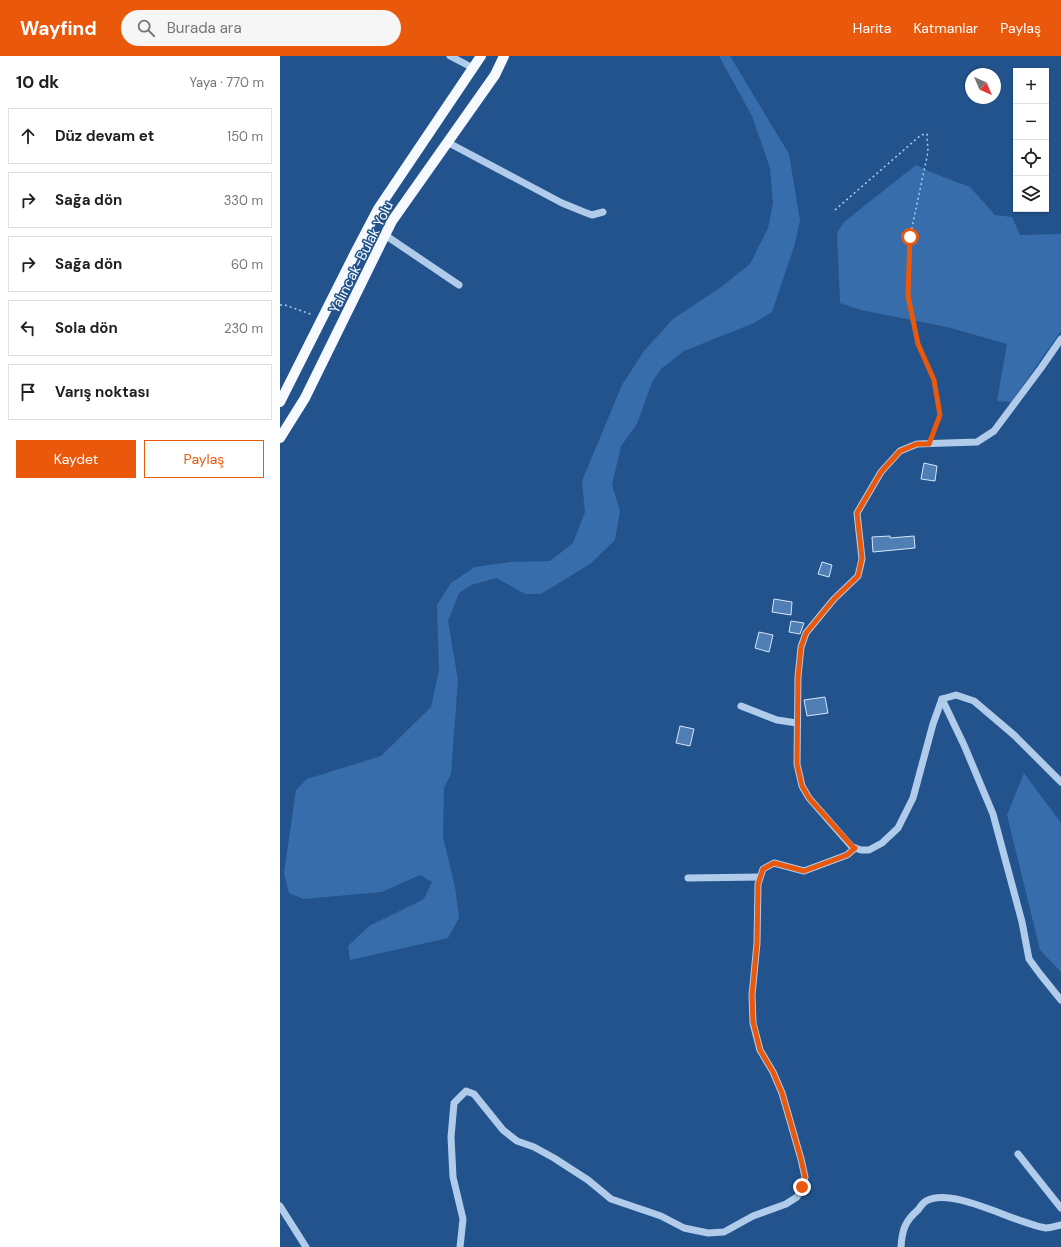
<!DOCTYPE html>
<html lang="tr">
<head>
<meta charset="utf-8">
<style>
  body { margin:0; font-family:"DM Sans",sans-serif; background:#f6f6f6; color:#202124 }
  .controls { position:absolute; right:12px; top:12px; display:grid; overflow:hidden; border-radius:0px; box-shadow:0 1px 3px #0004 }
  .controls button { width:36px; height:36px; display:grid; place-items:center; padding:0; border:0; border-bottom:1px solid #e0e0e0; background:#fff; color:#202124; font:20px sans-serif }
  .compass { position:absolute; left:685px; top:12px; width:36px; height:36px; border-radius:50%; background:#fff; box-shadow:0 1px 3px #0004; rotate:136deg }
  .stop { position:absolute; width:12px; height:12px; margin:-9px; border:3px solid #ea580c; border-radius:50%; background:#fff }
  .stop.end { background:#ea580c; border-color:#fff; box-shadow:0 1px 4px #0008 }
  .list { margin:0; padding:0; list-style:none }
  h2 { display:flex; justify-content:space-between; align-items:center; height:52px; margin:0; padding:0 16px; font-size:17px }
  h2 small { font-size:13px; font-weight:400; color:#757577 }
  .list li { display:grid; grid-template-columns:26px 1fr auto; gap:12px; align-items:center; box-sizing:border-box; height:56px; margin:0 8px 8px; padding:0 8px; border:1px solid #e0e0e0; border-radius:0px }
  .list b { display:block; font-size:15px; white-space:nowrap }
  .list em { font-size:13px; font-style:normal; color:#757577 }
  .actions { display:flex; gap:8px; padding:12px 16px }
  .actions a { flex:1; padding:9px 0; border:1px solid #ea580c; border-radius:0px; text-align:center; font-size:14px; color:#ea580c }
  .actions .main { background:#ea580c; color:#fff }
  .icon { flex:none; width:22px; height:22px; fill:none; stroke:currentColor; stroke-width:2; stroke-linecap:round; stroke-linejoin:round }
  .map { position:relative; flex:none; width:781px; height:1191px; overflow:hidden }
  header { display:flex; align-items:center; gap:24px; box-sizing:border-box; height:56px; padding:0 20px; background:#ea580c; color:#fff }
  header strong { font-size:19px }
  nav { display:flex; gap:22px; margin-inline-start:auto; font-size:14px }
  .search { width:280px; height:36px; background:#f6f6f6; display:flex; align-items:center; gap:10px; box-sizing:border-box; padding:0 14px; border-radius:22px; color:#757577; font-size:15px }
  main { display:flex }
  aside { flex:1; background:#fff }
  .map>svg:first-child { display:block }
  .green { fill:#366daa }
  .building { fill:#507fb6; stroke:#d6e6f8 }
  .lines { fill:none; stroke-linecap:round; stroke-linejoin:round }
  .path { stroke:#b1cceb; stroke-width:1.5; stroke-dasharray:2 3; stroke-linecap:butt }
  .minor { stroke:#b1cceb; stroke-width:7 }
  .major { stroke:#f6f9fe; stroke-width:10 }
  .route { stroke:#ea580c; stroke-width:5 }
  .labels { text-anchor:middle; stroke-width:3; stroke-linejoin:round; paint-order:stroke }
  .street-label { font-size:14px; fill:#fff; stroke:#22538d }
</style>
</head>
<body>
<header>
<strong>Wayfind</strong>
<div class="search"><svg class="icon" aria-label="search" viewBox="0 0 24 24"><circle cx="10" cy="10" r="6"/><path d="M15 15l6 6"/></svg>Burada ara</div>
<nav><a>Harita</a><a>Katmanlar</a><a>Paylaş</a></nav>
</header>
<main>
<aside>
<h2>10 dk<small>Yaya · 770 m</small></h2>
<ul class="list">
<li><svg class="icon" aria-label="ahead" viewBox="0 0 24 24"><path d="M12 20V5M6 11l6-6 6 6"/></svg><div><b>Düz devam et</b></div><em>150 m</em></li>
<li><svg class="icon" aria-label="right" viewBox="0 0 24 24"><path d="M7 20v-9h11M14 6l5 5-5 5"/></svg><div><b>Sağa dön</b></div><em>330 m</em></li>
<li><svg class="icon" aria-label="right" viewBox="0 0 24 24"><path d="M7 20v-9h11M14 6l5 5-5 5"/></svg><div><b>Sağa dön</b></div><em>60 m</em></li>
<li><svg class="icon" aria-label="left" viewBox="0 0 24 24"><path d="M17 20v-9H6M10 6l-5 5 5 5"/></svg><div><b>Sola dön</b></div><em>230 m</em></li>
<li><svg class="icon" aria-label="arrive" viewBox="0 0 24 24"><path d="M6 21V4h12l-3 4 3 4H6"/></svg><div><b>Varış noktası</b></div></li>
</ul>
<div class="actions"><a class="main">Kaydet</a><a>Paylaş</a></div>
</aside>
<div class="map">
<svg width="781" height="1191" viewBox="0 0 781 1191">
  <rect width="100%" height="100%" fill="#22538d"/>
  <!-- green -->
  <g class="green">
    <polygon points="439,0 450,0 509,98 520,165 514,191 492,256 474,267 404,295 381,313 372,326 357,368 341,390 332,429 340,455 335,484 310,508 261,538 245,538 217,522 191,529 179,537 168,565 178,624 171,718 164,732 163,781 175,831 179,862 168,882 70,904 68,890 89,870 144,843 152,826 140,819 102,836 23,843 9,837 4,817 16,734 27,723 101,700 151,651 159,614 157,549 171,527 195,511 230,506 270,505 293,487 305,456 302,425 342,329 364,295 393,263 441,231 470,208 488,172 493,147 490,112 472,60"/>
    <polygon points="636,109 653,117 690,131 715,159 732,161 740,179 781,178 781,275 731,346 717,345 727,288 667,271 581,254 560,247 557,177 564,166"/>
    <polygon points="744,717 781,767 781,916 760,894 727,759"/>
  </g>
  <!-- building -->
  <g class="building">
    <polygon points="644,407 657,410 655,425 641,423"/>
    <polygon points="610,480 610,482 634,480 635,492 593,496 592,481"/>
    <polygon points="542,506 552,509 549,521 538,518"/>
    <polygon points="494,543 512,546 511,559 492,556"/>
    <polygon points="511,565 524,567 520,578 509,576"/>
    <polygon points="479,576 493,579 489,596 475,592"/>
    <polygon points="545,641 548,657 527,660 524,644"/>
    <polygon points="400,670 414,673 410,690 396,687"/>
  </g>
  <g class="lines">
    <!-- path -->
    <g class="path">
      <polyline points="555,154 641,79 647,78 648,96 630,181 628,240 638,288 654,324 660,359 652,378"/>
      <polyline points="0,249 5,249 33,259"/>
    </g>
    <!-- minor -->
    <g class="minor">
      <polyline points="170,0 193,12"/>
      <polyline points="167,86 282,147 304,156 312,159 323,156"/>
      <polyline points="105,179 179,229"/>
      <polyline points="781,283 761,312 714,375 697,386 637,388 620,395 601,416 577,457 582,503 578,520 554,543 526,577 521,591 518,621 517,708 522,730 529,742 572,791 581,794 589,794 602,787 618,772 633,742 653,668 662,643 676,639 694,645 734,679 781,726"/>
      <polyline points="662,643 684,689 713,758 742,866 749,903 760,918 781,944"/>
      <polyline points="461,650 497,664 517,667"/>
      <polyline points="408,822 480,821"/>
      <polyline points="738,1098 781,1152"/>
      <polyline points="0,1150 26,1191"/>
      <polyline points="180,1191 183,1163 173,1121 171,1081 174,1047 186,1035 194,1038 223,1074 237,1085 254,1091 274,1102 308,1124 331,1143 381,1160 404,1172 428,1177 444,1176 473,1160 506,1148 517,1141 522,1131 525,1121 521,1103 502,1037 493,1016 480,994 473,967 472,939 477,887 478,828 483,813 494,807 524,815 567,799 575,792"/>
      <path d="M621,1191C622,1174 625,1165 638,1154C640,1151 643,1147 646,1145C673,1130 736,1168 766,1172C771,1172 776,1170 781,1169"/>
    </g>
    <!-- major -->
    <g class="major">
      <polyline points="0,346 75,197 98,153 201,0"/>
      <polyline points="0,382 25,342 112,165 215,19 224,0"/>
    </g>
  </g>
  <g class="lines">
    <!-- route -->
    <polyline class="route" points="522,1131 525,1121 521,1103 502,1037 493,1016 480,994 473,966 472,939 477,887 478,828 483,813 494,807 524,815 567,799 575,792 572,790 529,742 522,730 517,708 518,621 521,591 526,577 554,543 578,520 582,502 577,457 601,416 620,395 637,388 649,388 660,359 654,324 638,288 628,240 630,181"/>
  </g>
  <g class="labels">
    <!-- street labels -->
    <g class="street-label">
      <text transform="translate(81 201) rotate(-63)" y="5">Yalıncak-Bulak Yolu</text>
    </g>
  </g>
</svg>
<div class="controls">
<button>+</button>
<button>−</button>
<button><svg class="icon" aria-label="locate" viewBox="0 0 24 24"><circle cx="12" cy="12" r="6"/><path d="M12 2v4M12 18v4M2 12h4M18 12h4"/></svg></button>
<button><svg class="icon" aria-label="layers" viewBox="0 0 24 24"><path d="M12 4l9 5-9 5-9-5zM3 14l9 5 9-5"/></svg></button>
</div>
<svg class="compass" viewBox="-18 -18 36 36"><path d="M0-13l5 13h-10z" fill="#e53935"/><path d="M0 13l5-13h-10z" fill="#757577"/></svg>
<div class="stop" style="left:630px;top:181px"></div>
<div class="stop end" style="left:522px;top:1131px"></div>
</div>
</main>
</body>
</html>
